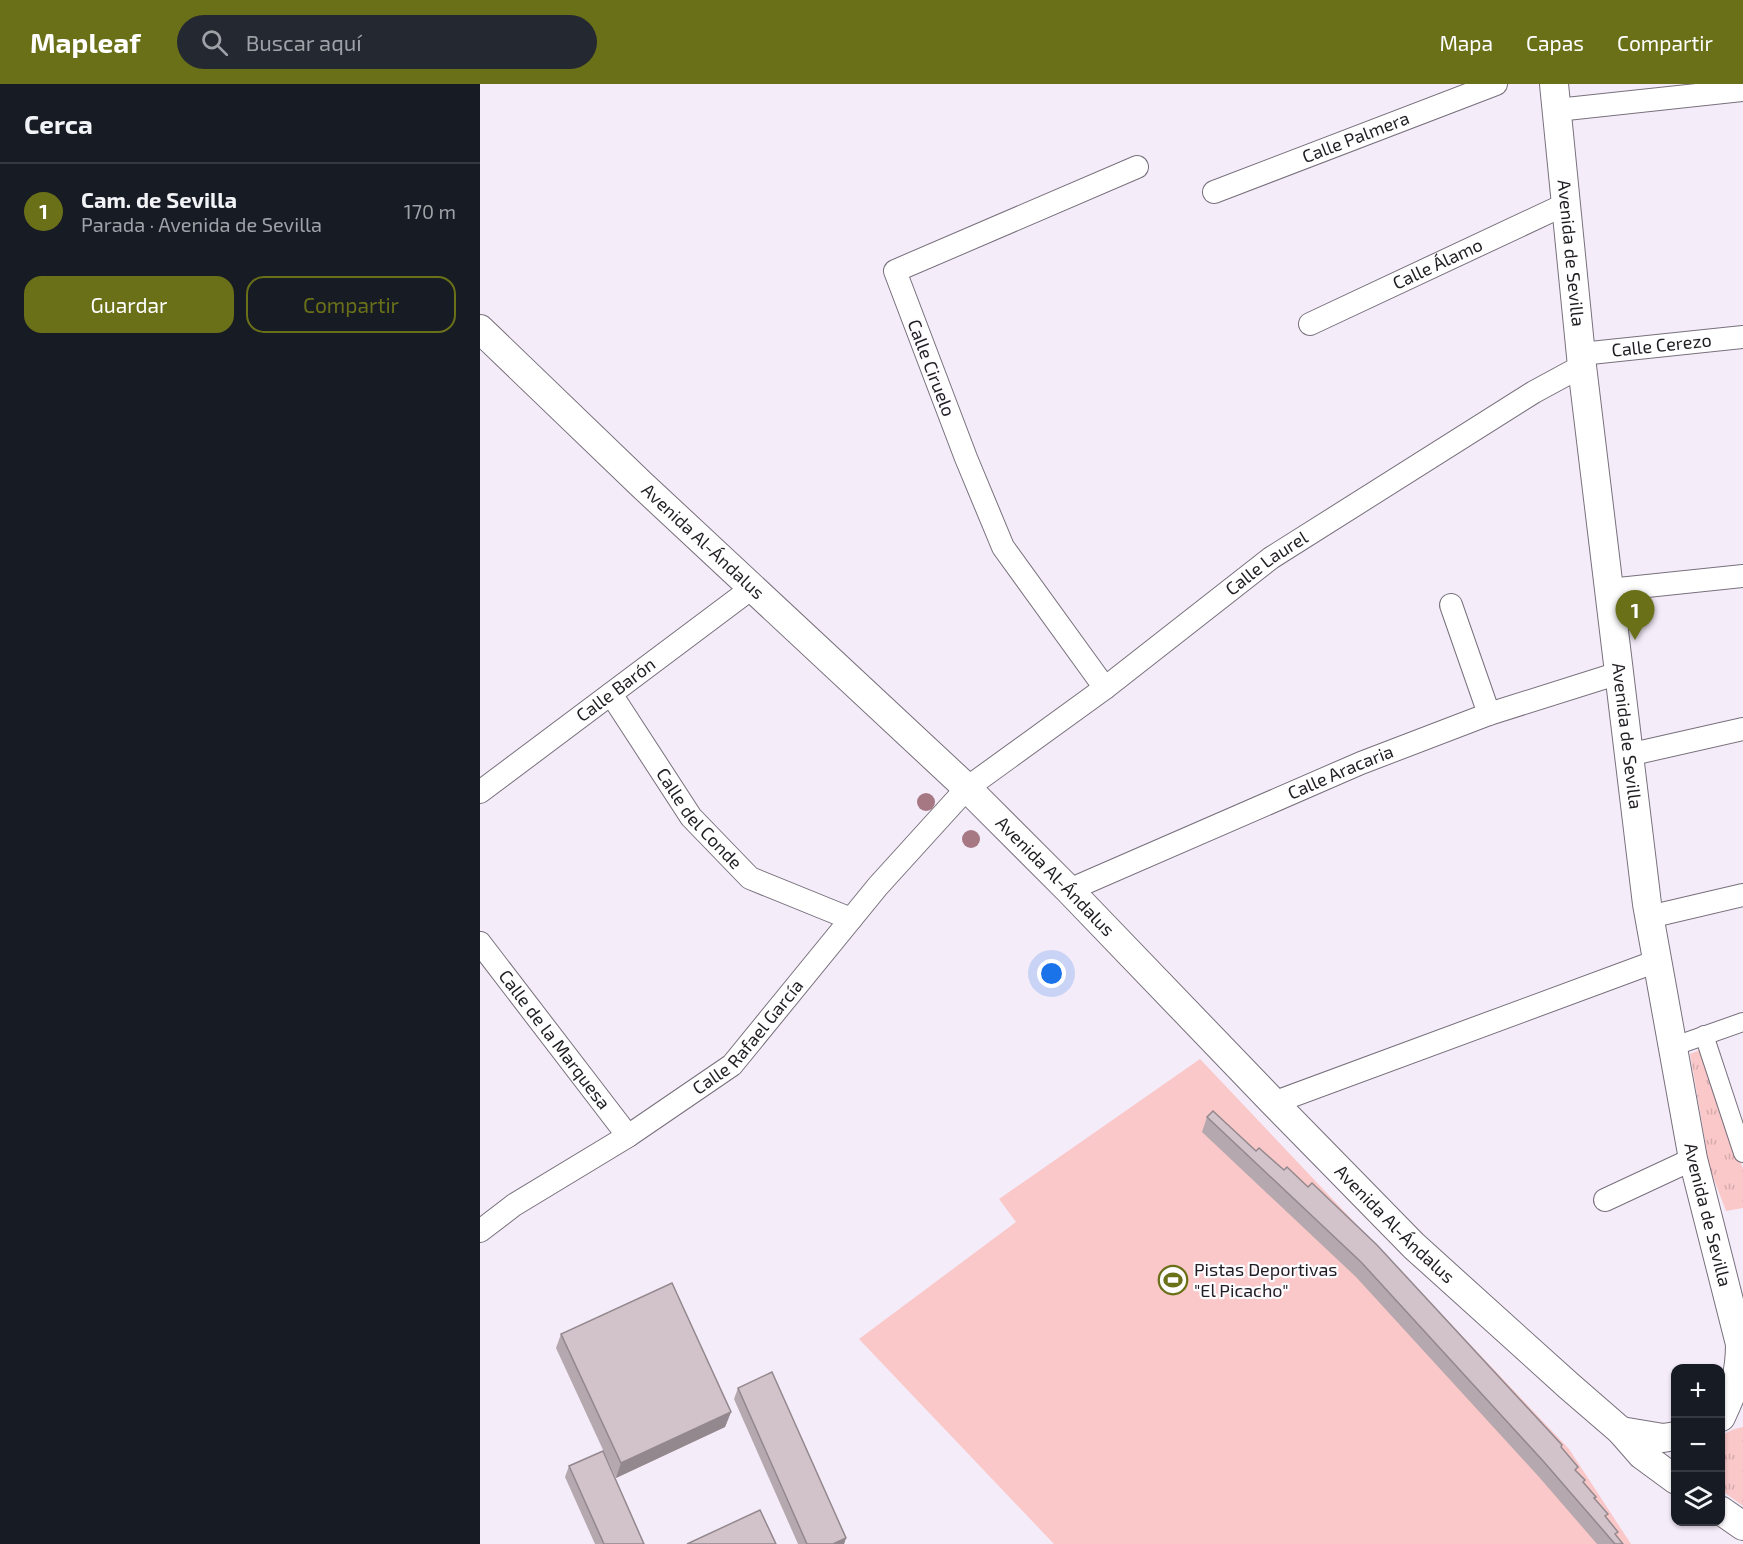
<!DOCTYPE html>
<html lang="es">
<head>
<meta charset="utf-8">
<style>
  body { margin:0; font-family:"Exo 2",sans-serif; background:#242831; color:#f1f3f6 }
  .controls { position:absolute; right:18px; bottom:18px; display:grid; overflow:hidden; border-radius:12px; box-shadow:0 2px 4px #0004 }
  .controls button { width:54px; height:54px; display:grid; place-items:center; padding:0; border:0; border-bottom:2px solid #363941; background:#171b24; color:#f1f3f6; font:30px sans-serif }
  .you { position:absolute; left:572px; top:890px; width:21px; height:21px; margin:-15px; border:4px solid #fff; border-radius:50%; background:#1a73e8; box-shadow:0 0 0 9px #1a73e833 }
  .badge { display:grid; place-items:center; width:39px; height:39px; border-radius:50%; background:#6a7018; color:#fff; font-size:20px; font-weight:700 }
  .pin { position:absolute; translate:-50% -50px; filter:drop-shadow(0 2px 3px #0008) }
  .pin::after { content:''; position:absolute; top:32px; width:21px; height:18px; background:inherit; clip-path:polygon(0 0,100% 0,50% 100%) }
  .list { margin:0; padding:0; list-style:none }
  h2 { display:flex; justify-content:space-between; align-items:center; height:78px; margin:0; padding:0 24px; font-size:26px }
  h2 small { font-size:20px; font-weight:400; color:#9ea1a6 }
  .list li { display:grid; grid-template-columns:39px 1fr auto; gap:18px; align-items:center; box-sizing:border-box; height:96px; padding:0 24px; border-top:2px solid #363941 }
  .list b { display:block; font-size:22px; white-space:nowrap }
  .list p { margin:0; font-size:20px; white-space:nowrap; color:#9ea1a6 }
  .list em { font-size:20px; font-style:normal; color:#9ea1a6 }
  .actions { display:flex; gap:12px; padding:18px 24px }
  .actions a { flex:1; padding:14px 0; border:2px solid #6a7018; border-radius:18px; text-align:center; font-size:21px; color:#6a7018 }
  .actions .main { background:#6a7018; color:#fff }
  .icon { flex:none; width:33px; height:33px; fill:none; stroke:currentColor; stroke-width:2; stroke-linecap:round; stroke-linejoin:round }
  .map { position:relative; flex:none; width:1263px; height:1460px; overflow:hidden }
  header { display:flex; align-items:center; gap:36px; box-sizing:border-box; height:84px; padding:0 30px; background:#6a7018; color:#fff }
  header strong { font-size:28px }
  nav { display:flex; gap:33px; margin-inline-start:auto; font-size:21px }
  .search { width:420px; height:54px; background:#242831; display:flex; align-items:center; gap:15px; box-sizing:border-box; padding:0 21px; border-radius:33px; color:#9ea1a6; font-size:22px }
  main { display:flex }
  aside { flex:1; background:#171b24 }
  .map>svg:first-child { display:block }
  .grass { fill:url(#grass-tufts) }
  .pitch { fill:#fac8c8 }
  .lines { fill:none; stroke-linecap:round; stroke-linejoin:round }
  .pedestrian-casing { stroke:#78707c; stroke-width:20 }
  .minor-casing { stroke:#78707c; stroke-width:24 }
  .tertiary-casing { stroke:#78707c; stroke-width:30 }
  .pedestrian { stroke:#fff; stroke-width:18 }
  .minor { stroke:#fff; stroke-width:22 }
  .tertiary { stroke:#fff; stroke-width:28 }
  .tree { fill:#a57883 }
  .wall { fill:#b5a8ae }
  .shaded-wall { fill:#93888d }
  .building { fill:#d2c3ca; stroke:#93888d; stroke-width:1.5 }
  .labels { text-anchor:middle; stroke-width:4.5; stroke-linejoin:round; paint-order:stroke }
  .street-label { font-size:18px; fill:#211e23; stroke:#fefcff }
  .poi-label { font-size:18px; fill:#211e23; stroke:#fefcff; text-anchor:start }
</style>
</head>
<body>
<header>
<strong>Mapleaf</strong>
<div class="search"><svg class="icon" aria-label="search" viewBox="0 0 24 24"><circle cx="10" cy="10" r="6"/><path d="M15 15l6 6"/></svg>Buscar aquí</div>
<nav><a>Mapa</a><a>Capas</a><a>Compartir</a></nav>
</header>
<main>
<aside>
<h2>Cerca<small></small></h2>
<ul class="list">
<li><span class="badge">1</span><div><b>Cam. de Sevilla</b><p>Parada · Avenida de Sevilla</p></div><em>170 m</em></li>
</ul>
<div class="actions"><a class="main">Guardar</a><a>Compartir</a></div>
</aside>
<div class="map">
<svg width="1263" height="1460" viewBox="0 0 1263 1460">
  <defs>
    <pattern id="grass-tufts" width="24" height="20" patternUnits="userSpaceOnUse" patternTransform="scale(1.5)"><rect width="24" height="20" fill="#fac8c8"/><path d="M3 7l-1-3M5 7V3M7 7l1-3M15 17l-1-3M17 17v-4M19 17l1-3" fill="none" stroke="#d6abac"/></pattern>
  </defs>
  <rect width="100%" height="100%" fill="#f4ecf9"/>
  <!-- grass -->
  <g class="grass">
    <polygon points="1222,965 1263,1085 1263,1124 1246,1127 1230,1085 1210,970"/>
    <path d="M1263,1343V1422L1241,1406L1240,1355C1246,1347 1254,1345 1263,1343Z"/>
  </g>
  <!-- pitch -->
  <polygon class="pitch" points="720,975 1089,1365 1151,1460 574,1460 379,1255 536,1138 519,1115"/>
  <g class="lines">
    <!-- pedestrian casing -->
    <g class="pedestrian-casing">
      <g id="pedestrian">
        <polyline points="1224,951 1263,1069"/>
        <polyline points="1192,963 1263,938"/>
      </g>
    </g>
    <!-- minor casing -->
    <g class="minor-casing">
      <g id="minor">
        <polyline points="1077,26 1263,6"/>
        <path id="s1" d="M734,108L1016,0"/>
        <path id="s2" d="M830,240L1086,120"/>
        <path id="s3" d="M1101,270L1263,253"/>
        <polyline points="1129,506 1263,492"/>
        <polyline points="971,521 1009,630"/>
        <polyline points="625,604 523,463 486,374 415,187 657,83"/>
        <path id="s4" d="M131,610L211,733L270,794L371,835"/>
        <polyline points="1148,671 1263,645"/>
        <path id="s5" d="M0,708L272,504"/>
        <path id="s6" d="M589,806L881,679L1009,630L1139,589"/>
        <polyline points="1169,833 1263,811"/>
        <path id="s7" d="M0,859L148,1052"/>
        <polyline points="793,1019 1177,877"/>
        <polyline points="1125,1116 1213,1075"/>
        <path id="s8" d="M0,1147L34,1121L148,1052L252,981L398,802L487,704L625,604L791,474L1054,308L1102,282"/>
      </g>
    </g>
    <!-- tertiary casing -->
    <g class="tertiary-casing">
      <g id="tertiary">
        <path id="s9" d="M1074,0L1102,282L1167,820L1213,1075L1260,1260L1263,1266"/>
        <path id="s10" d="M0,245L161,400L487,704L589,806L792,1017L934,1162L1089,1302L1141,1347L1162,1371L1196,1396"/>
        <path d="M1241,1333C1254,1305 1260,1291 1260,1260"/>
        <polyline points="1141,1347 1183,1354 1196,1352"/>
        <polyline points="1240,1426 1263,1442"/>
      </g>
    </g>
    <!-- pedestrian -->
    <use href="#pedestrian" class="pedestrian"/>
    <!-- minor -->
    <use href="#minor" class="minor"/>
    <!-- tertiary -->
    <use href="#tertiary" class="tertiary"/>
  </g>
  <!-- trees -->
  <g class="tree">
    <circle cx="446" cy="718" r="9"/>
    <circle cx="491" cy="755" r="9"/>
  </g>
  <!-- wall -->
  <g class="wall">
    <polygon points="727,1033 1082,1361 1081,1363 1104,1399 1116,1413 1115,1415 1137,1452 1143,1460 1117,1460 1059,1393 876,1193 722,1048"/>
    <polygon points="81,1250 251,1328 245,1343 136,1394 76,1264"/>
    <polygon points="258,1304 366,1454 364,1460 318,1460 254,1315"/>
    <polygon points="89,1382 164,1460 115,1460 85,1393"/>
  </g>
  <!-- shaded-wall -->
  <g class="shaded-wall">
    <polygon points="251,1328 245,1343 136,1394 141,1379"/>
    <polygon points="366,1454 364,1460 353,1460"/>
  </g>
  <!-- building -->
  <g class="building">
    <polygon points="733,1027 776,1067 779,1064 804,1086 807,1083 828,1103 832,1099 897,1161 1082,1361 1081,1363 1098,1383 1095,1386 1105,1396 1103,1398 1116,1413 1114,1414 1128,1430 1125,1432 1138,1448 1135,1450 1143,1460 1135,1460 1064,1378 881,1178 727,1033"/>
    <polygon points="192,1199 251,1328 141,1379 81,1250"/>
    <polygon points="292,1288 366,1454 353,1460 327,1460 258,1304"/>
    <polygon points="123,1367 164,1460 124,1460 89,1382"/>
    <polygon points="280,1426 296,1460 207,1460"/>
  </g>
  <!-- icons -->
  <defs>
    <g id="stadium-ring" transform="scale(1.5)"><circle r="9.5" fill="#fefcff" stroke="#6a7018" stroke-width="1.5"/><path d="M0-5a6.5 5 0 1 0 0 10a6.5 5 0 1 0 0-10ZM-3.5-1.8h7v3.6h-7Z" fill="#6a7018"/></g>
  </defs>
  <g fill-rule="evenodd">
    <use href="#stadium-ring" x="693" y="1196"/>
  </g>
  <g class="labels">
    <!-- street labels -->
    <g class="street-label">
      <text dy="6" stroke="none"><textPath href="#s1" startOffset="152">Calle Palmera</textPath></text>
      <text dy="6" stroke="none"><textPath href="#s9" startOffset="170">Avenida de Sevilla</textPath></text>
      <text dy="6" stroke="none"><textPath href="#s2" startOffset="141">Calle Álamo</textPath></text>
      <text dy="6" stroke="none"><textPath href="#s3" startOffset="81">Calle Cerezo</textPath></text>
      <text transform="translate(451 284) rotate(69)" y="6">Calle Ciruelo</text>
      <text dy="6" stroke="none"><textPath href="#s10" startOffset="308">Avenida Al-Ándalus</textPath></text>
      <text dy="6" stroke="none"><textPath href="#s8" startOffset="1040">Calle Laurel</textPath></text>
      <text dy="6" stroke="none"><textPath href="#s5" startOffset="170">Calle Barón</textPath></text>
      <text dy="6" stroke="none"><textPath href="#s9" startOffset="656">Avenida de Sevilla</textPath></text>
      <text dy="6" stroke="none"><textPath href="#s6" startOffset="296">Calle Aracaria</textPath></text>
      <text dy="6" stroke="none"><textPath href="#s4" startOffset="153">Calle del Conde</textPath></text>
      <text dy="6" stroke="none"><textPath href="#s10" startOffset="794">Avenida Al-Ándalus</textPath></text>
      <text dy="6" stroke="none"><textPath href="#s8" startOffset="333">Calle Rafael García</textPath></text>
      <text dy="6" stroke="none"><textPath href="#s7" startOffset="122">Calle de la Marquesa</textPath></text>
      <text dy="6" stroke="none"><textPath href="#s9" startOffset="1142">Avenida de Sevilla</textPath></text>
      <text dy="6" stroke="none"><textPath href="#s10" startOffset="1280">Avenida Al-Ándalus</textPath></text>
    </g>
    <!-- poi labels -->
    <g class="poi-label">
      <text x="714" y="1192">Pistas Deportivas<tspan x="714" dy="21">"El Picacho"</tspan></text>
    </g>
  </g>
</svg>
<div class="controls">
<button>+</button>
<button>−</button>
<button><svg class="icon" aria-label="layers" viewBox="0 0 24 24"><path d="M12 4l9 5-9 5-9-5zM3 14l9 5 9-5"/></svg></button>
</div>
<div class="you"></div>
<div class="pin badge" style="left:1155px;top:556px">1</div>
</div>
</main>
</body>
</html>
